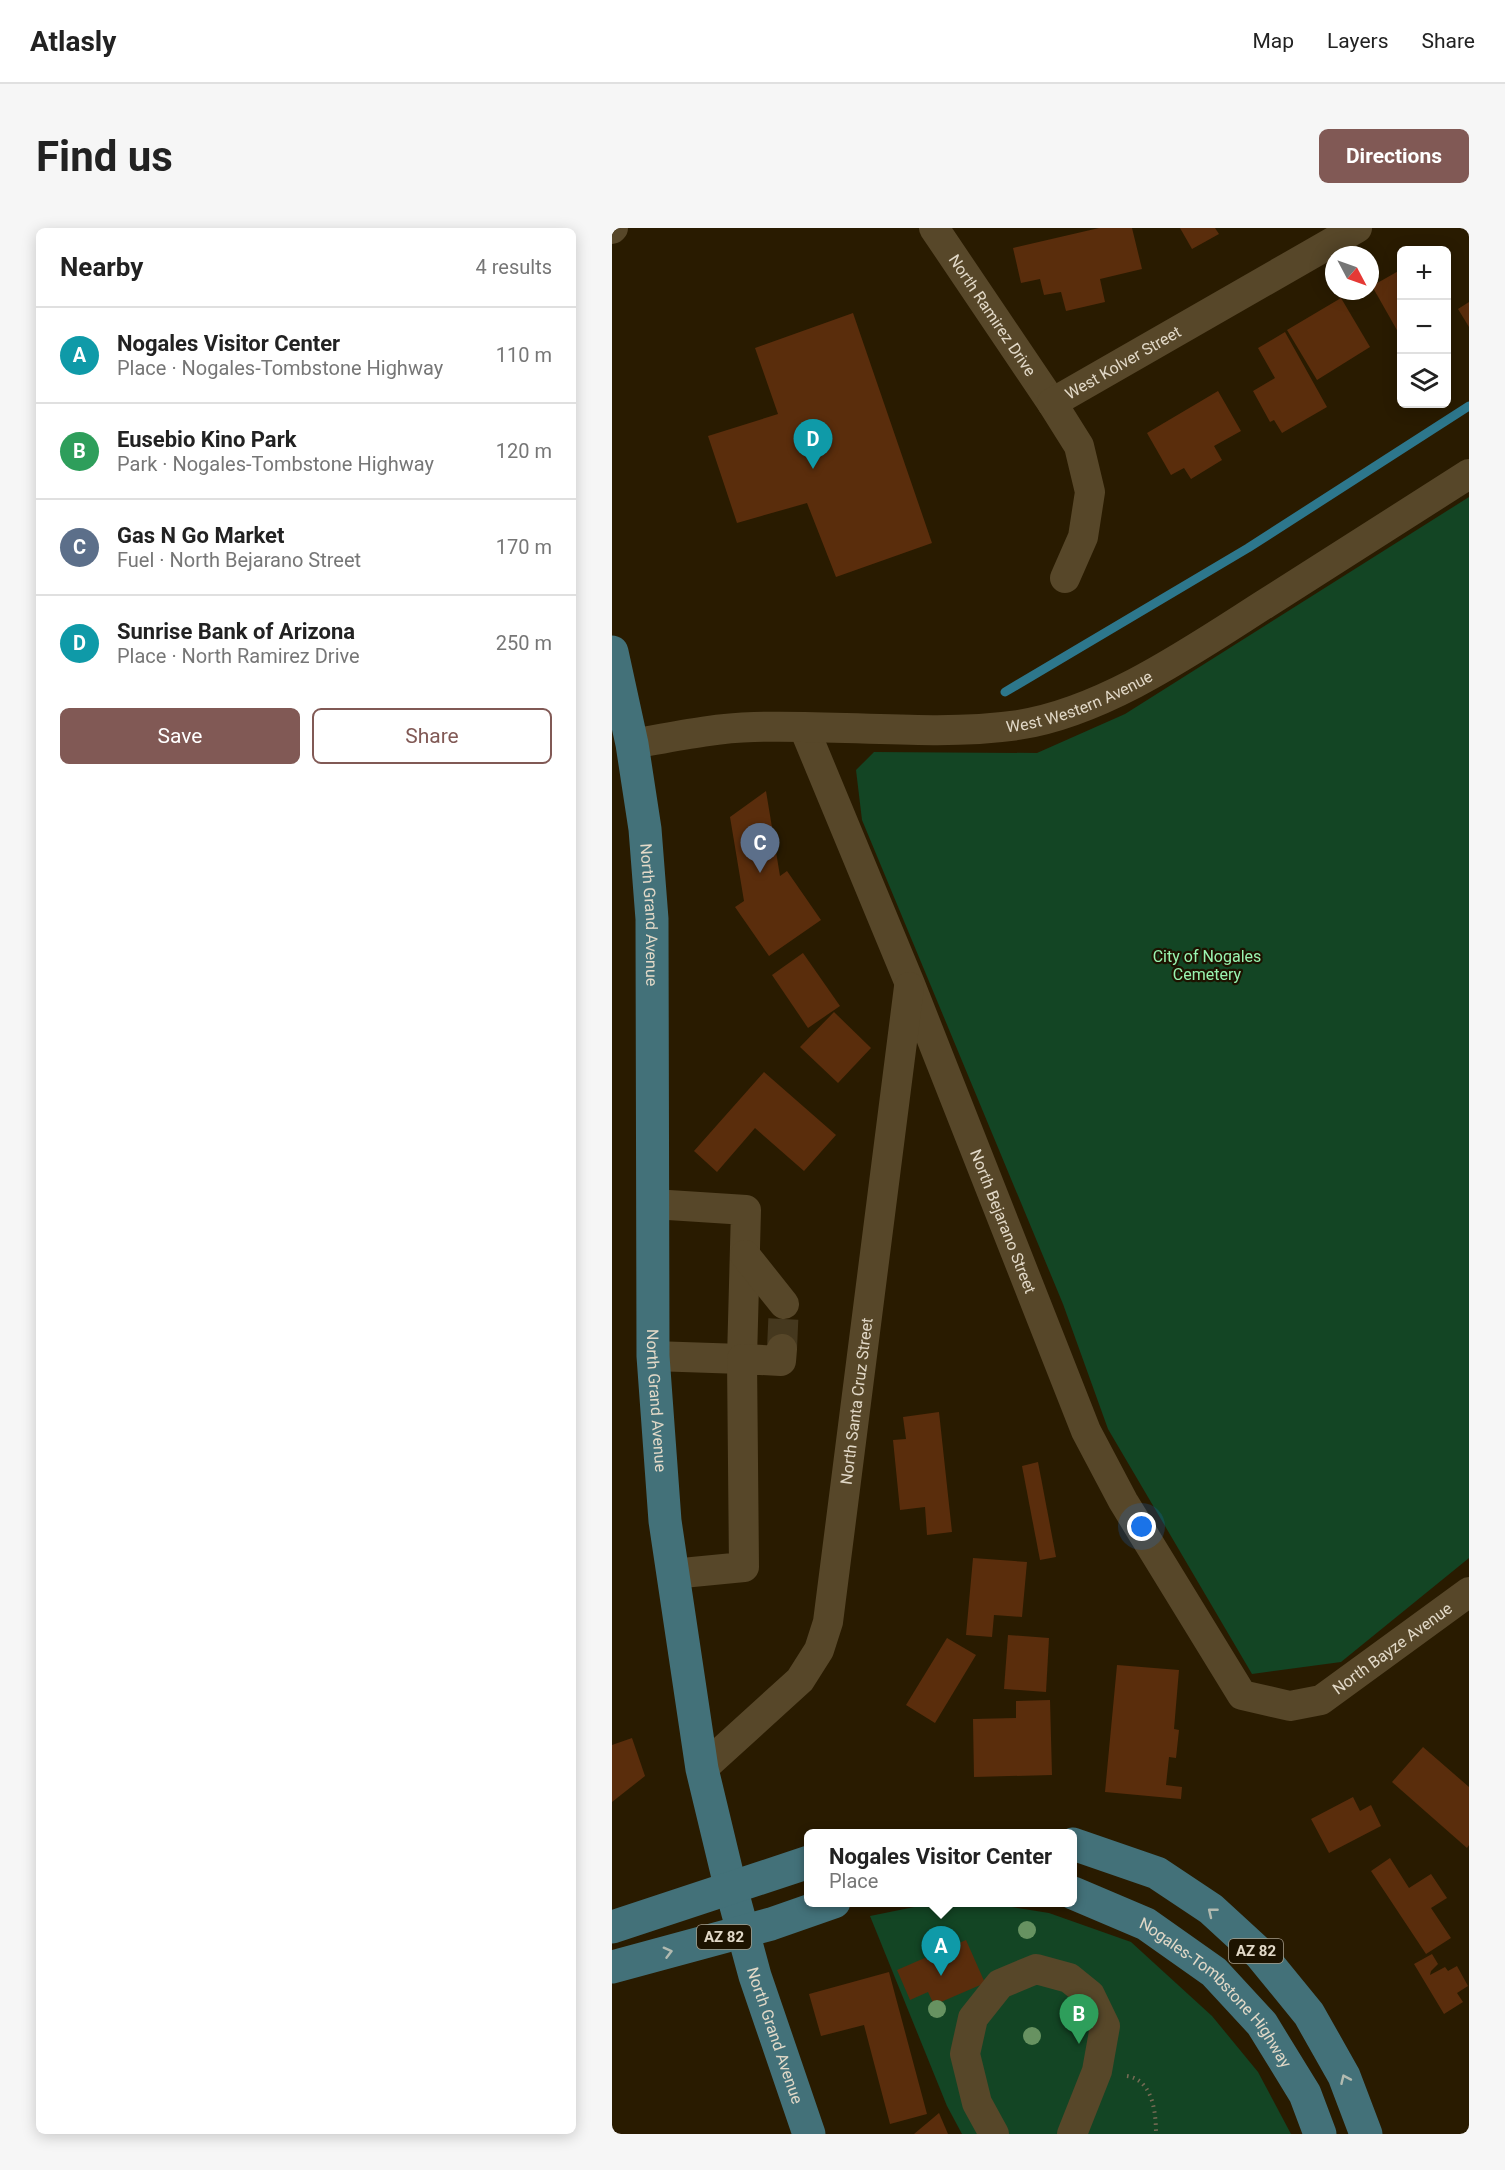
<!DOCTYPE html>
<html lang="en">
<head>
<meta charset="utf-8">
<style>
  body { margin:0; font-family:Roboto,sans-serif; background:#f6f6f6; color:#222 }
  .controls { position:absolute; right:18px; top:18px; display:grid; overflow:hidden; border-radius:9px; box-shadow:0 3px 15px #0003 }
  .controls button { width:54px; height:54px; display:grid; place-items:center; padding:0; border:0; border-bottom:2px solid #e0e0e0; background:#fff; color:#222; font:30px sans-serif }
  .compass { position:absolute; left:713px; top:18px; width:54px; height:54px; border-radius:50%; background:#fff; box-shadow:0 3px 15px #0003; rotate:131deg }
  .you { position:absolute; left:530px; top:1299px; width:21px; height:21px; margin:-15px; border:4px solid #fff; border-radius:50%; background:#1a73e8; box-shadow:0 0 0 9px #1a73e833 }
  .badge { display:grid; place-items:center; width:39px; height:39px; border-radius:50%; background:#815955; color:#fff; font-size:20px; font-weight:700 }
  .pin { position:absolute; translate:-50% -50px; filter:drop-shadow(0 2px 3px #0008) }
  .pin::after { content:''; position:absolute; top:32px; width:21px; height:18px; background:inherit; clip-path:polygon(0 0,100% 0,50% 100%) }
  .popup { position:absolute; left:192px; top:1601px; width:273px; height:78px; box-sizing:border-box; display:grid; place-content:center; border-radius:9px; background:#fff; filter:drop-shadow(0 2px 4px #0005); font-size:20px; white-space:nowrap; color:#767676 }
  .popup b { font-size:22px; color:#222 }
  .popup::after { content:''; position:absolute; left:50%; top:100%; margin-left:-12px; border:12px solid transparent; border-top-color:#fff }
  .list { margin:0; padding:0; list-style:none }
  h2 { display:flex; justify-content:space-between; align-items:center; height:78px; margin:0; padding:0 24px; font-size:26px }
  h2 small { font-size:20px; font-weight:400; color:#767676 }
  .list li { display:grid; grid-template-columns:39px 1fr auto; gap:18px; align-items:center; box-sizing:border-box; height:96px; padding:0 24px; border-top:2px solid #e0e0e0 }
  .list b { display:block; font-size:22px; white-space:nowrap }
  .list p { margin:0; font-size:20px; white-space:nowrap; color:#767676 }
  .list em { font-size:20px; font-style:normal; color:#767676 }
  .actions { display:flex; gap:12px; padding:18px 24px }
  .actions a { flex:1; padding:14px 0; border:2px solid #815955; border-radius:9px; text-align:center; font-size:21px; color:#815955 }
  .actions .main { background:#815955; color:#fff }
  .icon { flex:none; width:33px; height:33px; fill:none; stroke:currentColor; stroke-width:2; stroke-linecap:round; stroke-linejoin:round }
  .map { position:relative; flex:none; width:857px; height:1906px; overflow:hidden; border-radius:9px }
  header { display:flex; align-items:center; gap:36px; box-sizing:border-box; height:84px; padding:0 30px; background:#fff; border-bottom:2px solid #e0e0e0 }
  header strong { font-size:28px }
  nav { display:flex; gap:33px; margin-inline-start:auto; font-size:21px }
  .intro { display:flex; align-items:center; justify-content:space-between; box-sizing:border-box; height:144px; padding:0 36px }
  h1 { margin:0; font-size:42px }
  .button { padding:15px 27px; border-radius:9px; background:#815955; color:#fff; font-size:21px; font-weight:700 }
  main { display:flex; gap:36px; padding:0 36px }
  aside { flex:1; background:#fff; border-radius:9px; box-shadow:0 3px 15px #0003 }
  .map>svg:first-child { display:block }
  .green { fill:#134524 }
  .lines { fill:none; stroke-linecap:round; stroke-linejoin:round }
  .stream { stroke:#2d778c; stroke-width:9 }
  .building { fill:#5a2d0c }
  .minor-tunnel { stroke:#45381e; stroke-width:30; stroke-dasharray:30 15; stroke-linecap:butt }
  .path { stroke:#776b55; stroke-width:4; stroke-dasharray:1.5 4.5; stroke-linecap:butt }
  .minor { stroke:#574729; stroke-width:30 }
  .major { stroke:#437179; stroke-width:33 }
  .tree { fill:#679261 }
  .oneway { stroke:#b2bab0 }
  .labels { text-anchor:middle; stroke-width:4.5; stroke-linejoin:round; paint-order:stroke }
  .shield { fill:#1d1300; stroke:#a79e8c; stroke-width:1.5 }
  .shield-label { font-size:15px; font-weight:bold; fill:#e2d9c8 }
  .street-label { font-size:16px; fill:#e2d9c8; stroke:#1d1300 }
  .park-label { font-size:16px; fill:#99f4b0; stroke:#1d1300 }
</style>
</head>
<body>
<header>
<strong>Atlasly</strong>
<nav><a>Map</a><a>Layers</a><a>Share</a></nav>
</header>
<div class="intro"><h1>Find us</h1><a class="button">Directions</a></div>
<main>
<aside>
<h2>Nearby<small>4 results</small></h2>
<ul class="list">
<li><span class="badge" style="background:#0f9aa8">A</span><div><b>Nogales Visitor Center</b><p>Place · Nogales-Tombstone Highway</p></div><em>110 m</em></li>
<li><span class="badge" style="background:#2e9e5b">B</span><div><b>Eusebio Kino Park</b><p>Park · Nogales-Tombstone Highway</p></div><em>120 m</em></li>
<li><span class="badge" style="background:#5c6f8a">C</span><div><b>Gas N Go Market</b><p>Fuel · North Bejarano Street</p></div><em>170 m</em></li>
<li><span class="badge" style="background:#0f9aa8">D</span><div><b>Sunrise Bank of Arizona</b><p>Place · North Ramirez Drive</p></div><em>250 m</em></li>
</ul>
<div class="actions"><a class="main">Save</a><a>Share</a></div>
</aside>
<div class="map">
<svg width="857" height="1906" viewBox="0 0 857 1906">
  <rect width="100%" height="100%" fill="#291b00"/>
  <!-- green -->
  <g class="green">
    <polygon points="857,269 857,1330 729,1434 640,1446 496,1201 451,1076 250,592 244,542 262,524 425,525 513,486"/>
    <polygon points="375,1675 437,1685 519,1714 600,1788 646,1844 679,1906 350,1906 335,1878 258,1688 317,1676"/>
  </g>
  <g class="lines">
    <!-- stream -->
    <polyline class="stream" points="393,464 636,320 857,178"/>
  </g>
  <!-- building -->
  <g class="building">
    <polygon points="487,0 520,0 530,41 488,51 493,74 454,83 449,64 432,67 428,51 409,55 401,20"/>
    <polygon points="568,0 603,0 607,6 580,21"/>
    <polygon points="790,41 790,111 760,58"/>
    <polygon points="729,70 758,119 705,152 675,102"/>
    <polygon points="857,74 857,99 846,81"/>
    <polygon points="241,85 320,315 224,349 195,275 125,295 96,208 166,186 143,120"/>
    <polygon points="673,104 715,179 670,205 662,192 658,194 641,163 663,150 646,120"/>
    <polygon points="606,163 629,203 602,218 610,232 579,251 572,240 559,247 535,205"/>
    <polygon points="154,563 168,648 175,643 209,692 157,728 123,679 132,673 118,589"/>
    <polygon points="191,725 228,778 196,800 160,747"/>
    <polygon points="222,784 259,820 226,855 188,819"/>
    <polygon points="152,844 224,907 192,943 143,900 105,944 82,923"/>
    <polygon points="327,1184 340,1304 315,1307 313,1279 288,1282 281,1212 294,1211 291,1189"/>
    <polygon points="426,1234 444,1329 428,1332 410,1238"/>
    <polygon points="361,1330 415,1334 410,1389 382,1387 380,1409 354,1407"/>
    <polygon points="396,1407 437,1410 434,1464 392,1461"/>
    <polygon points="335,1410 364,1427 323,1495 294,1477"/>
    <polygon points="505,1437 567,1442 562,1501 567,1502 564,1530 557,1529 554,1557 570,1559 569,1571 493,1564"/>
    <polygon points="438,1472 440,1547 362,1549 361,1491 404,1490 404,1473"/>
    <polygon points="20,1510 33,1548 0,1574 0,1517"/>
    <polygon points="811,1519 857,1559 857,1617 855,1620 780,1554"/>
    <polygon points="741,1569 748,1583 759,1577 769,1598 717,1625 699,1591"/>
    <polygon points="778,1630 797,1660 819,1646 835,1670 819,1680 839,1710 814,1726 759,1643"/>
    <polygon points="354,1712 373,1755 322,1777 316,1764 298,1772 285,1742"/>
    <polygon points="820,1726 826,1736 819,1743 818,1747 833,1739 836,1743 845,1738 856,1758 845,1765 851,1774 832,1786 802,1736"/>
    <polygon points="277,1744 315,1886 278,1896 252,1797 209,1808 197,1766"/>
    <polygon points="327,1885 336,1906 302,1906"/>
  </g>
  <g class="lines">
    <!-- minor-tunnel -->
    <polyline class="minor-tunnel" points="170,1121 172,1076"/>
    <!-- path -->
    <path class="path" d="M515,1848C541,1852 544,1885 544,1906"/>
    <!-- minor -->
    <g class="minor">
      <path id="s1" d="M322,0L440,175"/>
      <polyline points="0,1 1,0"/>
      <path id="s2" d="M453,350L471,309L478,264L467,218L440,175L745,0"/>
      <path id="s3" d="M192,500L298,756L474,1203L511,1273L630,1467L678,1478L709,1472L857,1364"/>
      <path id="s4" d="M20,516C60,509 101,500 142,499C230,496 318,509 406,497C492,484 581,422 653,376C721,333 789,290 857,246"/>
      <polyline points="41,976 134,982 130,1131 41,1128"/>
      <polyline points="133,1027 172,1076"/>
      <polyline points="60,1346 132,1339 130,1131 169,1133 170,1121"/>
      <path id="s5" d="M90,1541L188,1452L207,1422L216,1394L297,759"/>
      <polyline points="382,1906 365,1875 353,1826 361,1790 388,1756 424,1741 457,1750 478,1767 493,1798 485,1843 460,1906"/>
    </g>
    <!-- major -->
    <g class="major">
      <path id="s6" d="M0,424L20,516L33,601L40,691L41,1128L53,1293L90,1541L115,1645L143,1748L197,1906"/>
      <polyline points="461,1616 545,1645 599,1681 648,1726 697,1786 732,1848 754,1906"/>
      <path id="s7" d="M461,1665L534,1696L602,1744L650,1796L693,1866L708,1906"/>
      <polyline points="0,1699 197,1634"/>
      <polyline points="0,1739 159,1696 222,1674"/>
    </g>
  </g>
  <!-- trees -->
  <g class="tree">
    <circle cx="415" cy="1702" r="9"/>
    <circle cx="325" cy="1781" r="9"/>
    <circle cx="420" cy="1808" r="9"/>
  </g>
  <!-- one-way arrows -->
  <defs><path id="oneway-chevron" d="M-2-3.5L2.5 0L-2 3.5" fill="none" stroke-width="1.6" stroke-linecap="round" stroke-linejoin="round" transform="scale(1.5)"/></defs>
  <g class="oneway">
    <use href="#oneway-chevron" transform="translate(600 1684) rotate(-141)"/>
    <use href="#oneway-chevron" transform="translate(56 1724) rotate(-15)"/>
    <use href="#oneway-chevron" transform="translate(733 1851) rotate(-114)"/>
  </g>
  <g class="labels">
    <!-- shield labels -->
    <g class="shield">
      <rect x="85" y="1697" width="54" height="24" rx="4.5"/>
      <rect x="617" y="1711" width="54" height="24" rx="4.5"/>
    </g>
    <g class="shield-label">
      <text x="112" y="1714">AZ 82</text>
      <text x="644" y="1728">AZ 82</text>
    </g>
    <!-- street labels -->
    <g class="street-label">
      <text dy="6" stroke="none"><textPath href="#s1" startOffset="105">North Ramirez Drive</textPath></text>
      <text dy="6" stroke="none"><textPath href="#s2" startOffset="270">West Kolver Street</textPath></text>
      <text dy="6" stroke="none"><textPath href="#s4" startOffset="453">West Western Avenue</textPath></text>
      <text dy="6" stroke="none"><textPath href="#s6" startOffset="266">North Grand Avenue</textPath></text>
      <text dy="6" stroke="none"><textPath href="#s3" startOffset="532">North Bejarano Street</textPath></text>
      <text dy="6" stroke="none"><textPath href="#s6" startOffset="752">North Grand Avenue</textPath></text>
      <text dy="6" stroke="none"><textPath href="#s5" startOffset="420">North Santa Cruz Street</textPath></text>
      <text dy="6" stroke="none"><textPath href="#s3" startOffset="1233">North Bayze Avenue</textPath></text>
      <text dy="6" stroke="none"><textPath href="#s7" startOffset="178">Nogales-Tombstone Highway</textPath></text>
      <text dy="6" stroke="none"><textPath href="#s6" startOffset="1400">North Grand Avenue</textPath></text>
    </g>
    <!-- park labels -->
    <g class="park-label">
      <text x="595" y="734">City of Nogales<tspan x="595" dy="18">Cemetery</tspan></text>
    </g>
  </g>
</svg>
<div class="controls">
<button>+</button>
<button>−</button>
<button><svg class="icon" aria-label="layers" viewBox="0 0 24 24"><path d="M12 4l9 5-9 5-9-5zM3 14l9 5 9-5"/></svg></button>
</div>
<svg class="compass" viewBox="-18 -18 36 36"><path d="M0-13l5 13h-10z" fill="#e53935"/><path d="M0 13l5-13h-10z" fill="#767676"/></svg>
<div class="you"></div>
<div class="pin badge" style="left:329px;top:1748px;background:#0f9aa8">A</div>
<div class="popup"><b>Nogales Visitor Center</b>Place</div>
<div class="pin badge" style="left:467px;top:1816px;background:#2e9e5b">B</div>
<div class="pin badge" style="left:148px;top:645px;background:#5c6f8a">C</div>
<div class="pin badge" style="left:201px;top:241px;background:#0f9aa8">D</div>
</div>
</main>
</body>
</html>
